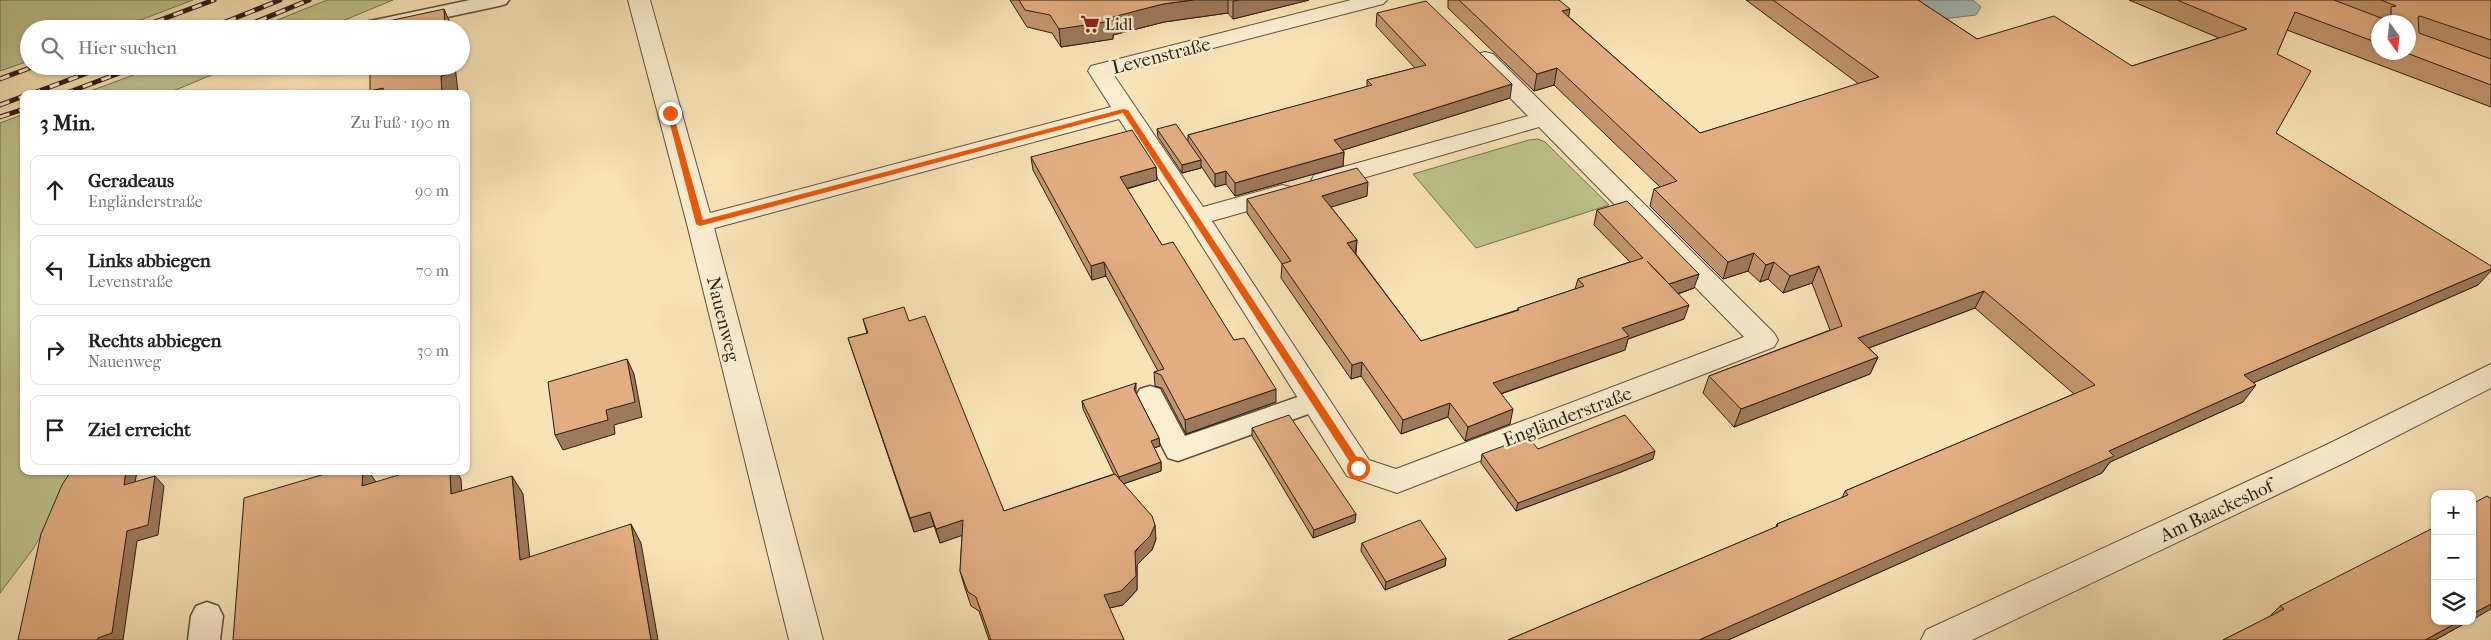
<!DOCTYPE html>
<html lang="de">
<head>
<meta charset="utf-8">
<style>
  body { margin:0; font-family:"IM FELL French Canon",serif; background:#f2f2f2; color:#202124 }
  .controls { position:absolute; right:15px; bottom:15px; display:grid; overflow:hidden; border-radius:10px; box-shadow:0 1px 4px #0004 }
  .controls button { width:45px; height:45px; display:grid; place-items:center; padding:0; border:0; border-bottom:1px solid #e0e0e0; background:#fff; color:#202124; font:25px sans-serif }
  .compass { position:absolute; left:2371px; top:15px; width:45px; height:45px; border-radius:50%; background:#fff; box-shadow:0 1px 4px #0004; rotate:165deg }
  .stop { position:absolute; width:15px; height:15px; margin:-11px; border:4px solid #ea580c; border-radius:50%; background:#fff }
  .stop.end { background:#ea580c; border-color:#fff; box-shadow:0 1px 5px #0008 }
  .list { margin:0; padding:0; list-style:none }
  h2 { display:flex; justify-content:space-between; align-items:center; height:65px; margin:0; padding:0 20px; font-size:21px }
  h2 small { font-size:16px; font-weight:400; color:#757577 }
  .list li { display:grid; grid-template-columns:32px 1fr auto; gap:15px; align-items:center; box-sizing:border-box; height:70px; margin:0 10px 10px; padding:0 10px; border:1px solid #e0e0e0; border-radius:10px }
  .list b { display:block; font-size:19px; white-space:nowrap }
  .list p { margin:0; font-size:16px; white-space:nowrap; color:#757577 }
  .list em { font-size:16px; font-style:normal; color:#757577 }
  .icon { flex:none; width:28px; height:28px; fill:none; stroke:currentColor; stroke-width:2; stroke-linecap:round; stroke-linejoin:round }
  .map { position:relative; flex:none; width:2491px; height:640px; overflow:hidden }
  .search { position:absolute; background:#fff; box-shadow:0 1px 4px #0004; left:20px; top:20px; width:450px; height:55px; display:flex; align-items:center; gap:12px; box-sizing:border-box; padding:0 18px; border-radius:28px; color:#757577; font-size:19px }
  .panel { position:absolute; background:#fff; box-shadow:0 1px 4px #0004; left:20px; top:90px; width:450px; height:385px; border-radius:10px }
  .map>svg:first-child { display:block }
  .green { fill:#bdc48e; stroke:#747052 }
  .water { fill:#a0bcb7; stroke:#727c76 }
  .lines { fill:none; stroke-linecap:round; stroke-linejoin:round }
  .service-casing { stroke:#5f4e3d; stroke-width:3 }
  .minor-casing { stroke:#5f4e3d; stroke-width:2 }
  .tertiary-casing { stroke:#5f4e3d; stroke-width:2 }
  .service { fill:#faedd0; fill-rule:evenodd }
  .minor { fill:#faedd0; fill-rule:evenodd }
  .tertiary { fill:#faedd0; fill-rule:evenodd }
  .rail-casing { stroke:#2c1c15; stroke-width:5 }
  .rail { stroke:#faedd0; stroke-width:3; stroke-dasharray:10; stroke-linecap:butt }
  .wall { fill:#c2956f; stroke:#2c1c15; fill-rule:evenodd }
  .shaded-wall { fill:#9e795a; stroke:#2c1c15 }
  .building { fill:#e1ad81; stroke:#2c1c15 }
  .route { fill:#ea580c }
  .labels { text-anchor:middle; stroke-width:5; stroke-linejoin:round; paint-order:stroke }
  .far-poi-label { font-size:16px; fill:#2c1c15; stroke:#faedd0; text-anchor:start }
  .street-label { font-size:19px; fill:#2c1c15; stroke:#faedd0 }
</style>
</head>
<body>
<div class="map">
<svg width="2491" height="640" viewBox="0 0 2491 640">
  <rect width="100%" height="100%" fill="#f8e3b6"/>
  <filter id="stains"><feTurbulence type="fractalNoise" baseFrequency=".004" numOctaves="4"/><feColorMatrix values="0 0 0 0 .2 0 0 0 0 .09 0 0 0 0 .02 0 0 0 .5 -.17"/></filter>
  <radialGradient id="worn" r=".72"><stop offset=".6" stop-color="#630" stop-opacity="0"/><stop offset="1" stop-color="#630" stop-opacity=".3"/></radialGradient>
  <!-- green -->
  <g class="green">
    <polygon points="0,0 193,0 117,29 29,29 29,61 0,71"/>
    <polygon points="327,0 393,0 323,29 255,29"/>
    <polygon points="158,66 233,66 166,94 82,94"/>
    <polygon points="24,114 24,471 80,471 33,549 0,593 0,123"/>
    <polygon points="1538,139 1545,142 1609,205 1476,248 1413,174 1529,140"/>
  </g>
  <!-- water -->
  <polygon class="water" points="1904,0 1973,0 1981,7 1976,15 1942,19"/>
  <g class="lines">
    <!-- service casing -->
    <g class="service-casing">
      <g id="service">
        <polygon points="470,0 509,0 506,4 499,6 391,29 360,27 363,23 370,21"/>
        <polygon points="1150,386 1160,389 1185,436 1315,391 1325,394 1329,401 1325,408 1178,461 1168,458 1136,396 1140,389"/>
        <polygon points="207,602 218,606 223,616 220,640 188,640 191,616 196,606"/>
      </g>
    </g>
    <!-- minor casing -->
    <g class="minor-casing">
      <g id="minor">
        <polygon points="1351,0 1387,0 1383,4 1113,74 1203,207 1282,185 1291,187 1294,193 1291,199 1212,221 1369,460 1396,469 1744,337 1539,127 1332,187 1323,189 1314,187 1311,181 1314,175 1528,116 1477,64 1474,59 1477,54 1485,52 1493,54 1774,333 1778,340 1774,347 1397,493 1347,476 1187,222 1119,119 700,232 691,230 687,224 691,218 1111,107 1088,71 1091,66"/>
        <polygon points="2491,364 2491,388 2346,462 1972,640 1921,640 1926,630 2324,446"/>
      </g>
    </g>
    <!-- tertiary casing -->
    <g class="tertiary-casing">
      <polygon id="tertiary" points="628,0 650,0 713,224 823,640 789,640 687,224"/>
    </g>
    <!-- service -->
    <use href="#service" class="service"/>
    <!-- minor -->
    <use href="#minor" class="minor"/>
    <!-- tertiary -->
    <use href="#tertiary" class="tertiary"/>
    <!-- rail casing -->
    <g class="rail-casing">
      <g id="rail">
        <polyline points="136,29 214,0"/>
        <polyline points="208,29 280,0"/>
        <polyline points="239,29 309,0"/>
        <polyline points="0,79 35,66"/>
        <polyline points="31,94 106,66"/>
        <polyline points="64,94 138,66"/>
        <polyline points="0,105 24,96"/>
        <polyline points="0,117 24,109"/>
      </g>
    </g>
    <!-- rail -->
    <use href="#rail" class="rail"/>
  </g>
  <!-- wall -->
  <g class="wall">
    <polygon points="1010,0 1309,0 1233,19 1228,13 1164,22 1113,35 1113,39 1061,47 1052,33 1027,27"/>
    <path d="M1448,0H1559L1568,16L1700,133L1859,84L1746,0H1918L1977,39L2132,66L2219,38L2129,0H2491V107L2287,30L2277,54L2276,133L2478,285L2253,383L2243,402L2110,462L2102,473L1728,640H1508L1776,527L1777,524L1842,498L1845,491L2074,394L1975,308L1869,348L1878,357L1870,374L1734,427L1703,393L1709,376L1830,330L1812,283L1783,293L1768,279L1760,282L1748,271L1723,279L1650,206L1654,189L1660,187L1554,85L1534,91L1448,8ZM2378,22L2408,52H2378Z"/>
    <polygon points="1377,13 1510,98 1343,150 1344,152 1343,166 1235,196 1226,184 1215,187 1201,166 1201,168 1182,173 1158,137 1157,129 1188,142 1188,135 1367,87 1367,80 1415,68 1376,26"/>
    <polygon points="1031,157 1156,167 1157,180 1127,189 1162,245 1234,340 1276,402 1186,434 1162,388 1155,386 1154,372 1158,371 1106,276 1092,280 1033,170"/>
    <polygon points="1367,196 1331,207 1357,240 1356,254 1421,341 1517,310 1518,308 1575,289 1578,279 1630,262 1594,225 1597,210 1694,288 1678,294 1684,319 1628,339 1625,350 1501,394 1510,424 1465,441 1448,417 1401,434 1361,376 1351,379 1281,278 1282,264 1247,213 1247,199"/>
    <polygon points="863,319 909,321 1004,511 1114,474 1083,409 1082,401 1136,392 1136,393 1159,438 1160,446 1154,448 1161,462 1161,471 1123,484 1156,539 1152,550 1137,565 1137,590 1123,605 1109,608 1124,640 989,640 979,611 971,606 964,585 960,571 962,535 940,543 934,526 914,532 848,338 867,333"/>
    <polygon points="1252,428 1355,522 1313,538 1252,436"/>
    <polygon points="1538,449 1653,459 1621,472 1516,511 1481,463 1482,454"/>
    <polygon points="1362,543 1446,558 1445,566 1385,590 1361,551"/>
    <polygon points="2280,606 2435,621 2469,621 2435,640 2223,640 2269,617"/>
  </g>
  <!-- shaded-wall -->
  <g class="shaded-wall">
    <polygon points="1193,0 1228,0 1228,13 1164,22 1113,35 1113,39 1061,47 1059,29 1163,4"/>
    <polygon points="1239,0 1309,0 1233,19 1233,1"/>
    <polygon points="444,9 452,27 452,29 445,29"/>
    <polygon points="1570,9 1567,26 1562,11"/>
    <polygon points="448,66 455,66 458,92 450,94 442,94 441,76"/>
    <polygon points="1557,68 1554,85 1534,91 1537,74"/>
    <polygon points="1512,84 1510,98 1334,153 1334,140"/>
    <polygon points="383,88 387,94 372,94 370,91"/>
    <polygon points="1344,152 1343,166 1235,196 1235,183"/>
    <polygon points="1201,160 1201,168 1182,173 1182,165"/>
    <polygon points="1156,167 1157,180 1121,190 1120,177"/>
    <polygon points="1226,171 1226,184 1215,187 1215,174"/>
    <polygon points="1368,182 1367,196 1322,210 1322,196"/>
    <polygon points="1357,240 1355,254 1347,243"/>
    <polygon points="1754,253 1748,271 1723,279 1728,262"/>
    <polygon points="1104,262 1106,276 1092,280 1091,266"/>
    <polygon points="1774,262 1768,279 1760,282 1766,265"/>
    <polygon points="1819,266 1812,283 1783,293 1790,276"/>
    <polygon points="2491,269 2491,271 2478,285 2230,393 2244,375"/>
    <polygon points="1699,274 1694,288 1665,298 1669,284"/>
    <polygon points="1984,291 1975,308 1850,355 1858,338"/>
    <polygon points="1689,305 1684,319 1628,339 1625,350 1491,397 1493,383 1622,328"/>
    <polygon points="1878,357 1870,374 1734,427 1741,409"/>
    <polygon points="627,359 634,374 642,417 614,425 615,434 563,450 555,435 606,410"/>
    <polygon points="1362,362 1361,376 1351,379 1352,365"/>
    <polygon points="1136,383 1136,392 1134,397 1134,389"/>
    <polygon points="2256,385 2243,402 2110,462 2102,473 1728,640 1699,640 2109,451"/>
    <polygon points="1276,389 1276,402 1186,434 1185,420"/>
    <polygon points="1450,403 1448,417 1401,434 1403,420"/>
    <polygon points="1513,409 1510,424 1465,441 1468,427"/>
    <polygon points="1159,438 1160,446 1151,449 1151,441"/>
    <polygon points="1655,451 1653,459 1621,472 1516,511 1518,503"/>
    <polygon points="1161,462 1161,471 1120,485 1119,477"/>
    <polygon points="126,471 137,471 133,495 124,485"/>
    <polygon points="363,471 368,471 376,482 362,486"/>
    <polygon points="450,471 456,471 461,479 463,513 451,494"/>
    <polygon points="155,476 164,486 158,535 137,541 123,640 97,640 127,531"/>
    <polygon points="512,476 523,494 532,579 520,560"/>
    <polygon points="930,512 934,526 914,532 910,518"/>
    <polygon points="1356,514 1355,522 1313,538 1314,530"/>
    <polygon points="963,520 966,534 940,543 936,529"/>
    <polygon points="631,524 641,543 658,640 651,640"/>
    <polygon points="1155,525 1156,539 1152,550 1137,565 1137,590 1123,605 1105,609 1104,595"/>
    <polygon points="1446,558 1445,566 1385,590 1386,582"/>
    <polygon points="2491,604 2491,609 2472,620 2472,614"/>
    <polygon points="2460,621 2469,621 2435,640 2425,640"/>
  </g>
  <!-- building -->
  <g class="building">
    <polygon points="1019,0 1193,0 1163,4 1109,18 1112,21 1059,29 1050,15 1025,10"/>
    <polygon points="1459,0 1559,0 1570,9 1562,11 1700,133 1879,77 1773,0 1918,0 1977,39 2054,16 2132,66 2247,29 2177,0 2334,0 2381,18 2391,19 2391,7 2396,6 2381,0 2491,0 2491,40 2420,16 2418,17 2419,33 2491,59 2491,85 2404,52 2408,52 2408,22 2378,22 2378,43 2295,12 2277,54 2311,71 2276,133 2491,266 2491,269 2244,375 2256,385 2109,451 2114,456 1699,640 1508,640 1778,526 1777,524 1848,495 1845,491 2095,385 1984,291 1858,338 1878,357 1741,409 1709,376 1842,326 1819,266 1790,276 1774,262 1766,265 1754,253 1728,262 1654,189 1677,181 1557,68 1537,74"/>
    <polygon points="1426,1 1512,84 1334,140 1344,152 1235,183 1226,171 1215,174 1188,135 1372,85 1367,80 1426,65 1377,13"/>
    <polygon points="444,9 445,29 370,29 370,25"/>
    <polygon points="370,66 448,66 449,74 441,76 442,94 384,94 383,88 370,91"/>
    <polygon points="1176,124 1201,160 1182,165 1157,129"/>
    <polygon points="1132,130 1156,167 1120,177 1162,245 1173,242 1234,340 1244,338 1276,389 1185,420 1161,375 1154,372 1164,369 1104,262 1091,266 1031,157"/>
    <polygon points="1357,168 1368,182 1322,196 1357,240 1347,243 1421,341 1519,310 1518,308 1584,286 1578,279 1643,258 1597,210 1627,201 1699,274 1669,284 1647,261 1689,305 1622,328 1629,336 1493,383 1513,409 1468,427 1450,403 1403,420 1362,362 1352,365 1282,264 1291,261 1247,199"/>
    <polygon points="904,307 909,321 925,316 1004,511 1115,474 1152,516 1155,525 1150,536 1135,551 1136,576 1121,591 1104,595 1124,640 991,640 976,597 968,592 960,571 963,520 936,529 930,512 910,518 848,338 868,333 863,319"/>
    <polygon points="627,359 635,402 606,410 608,420 555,435 548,382"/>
    <polygon points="1136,383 1134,389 1159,438 1151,441 1161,462 1119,477 1082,401"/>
    <polygon points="1289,415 1356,514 1314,530 1252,428"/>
    <polygon points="1625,415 1655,451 1623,464 1518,503 1482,454 1528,437 1538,449"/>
    <polygon points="71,471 126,471 124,485 155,476 148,525 127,531 112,633 98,638 97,640 18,640 41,534 62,485"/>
    <polygon points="335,471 363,471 362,486 412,471 450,471 451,494 512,476 520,560 631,524 651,640 233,640 244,498"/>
    <polygon points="2487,496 2490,498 2491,498 2491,604 2472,614 2472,504"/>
    <polygon points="1420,520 1446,558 1386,582 1362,543"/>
    <polygon points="2435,527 2435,621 2460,621 2425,640 2223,640 2284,609 2280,606"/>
  </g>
  <!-- route -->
  <polygon class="route" points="1123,109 1128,110 1362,465 1362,470 1355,470 1123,113 700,226 696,224 667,113 670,111 673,113 703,220"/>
  <!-- icons -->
  <defs>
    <g id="supermarket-bare" transform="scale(1.5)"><path d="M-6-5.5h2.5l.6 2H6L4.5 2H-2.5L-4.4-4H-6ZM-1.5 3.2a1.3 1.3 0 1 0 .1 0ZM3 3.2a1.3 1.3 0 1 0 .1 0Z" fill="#8f2418" stroke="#faedd0" stroke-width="2.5" paint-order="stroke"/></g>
  </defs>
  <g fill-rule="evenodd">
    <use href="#supermarket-bare" x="1090" y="24"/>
  </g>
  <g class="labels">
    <!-- far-poi labels -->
    <g class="far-poi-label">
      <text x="1105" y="30">Lidl</text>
    </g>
    <!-- street labels -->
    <g class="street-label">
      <text transform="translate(1161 55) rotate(-14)" y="7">Levenstraße</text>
      <text transform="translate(724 319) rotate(76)" y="7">Nauenweg</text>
      <text transform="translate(1567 416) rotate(-21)" y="7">Engländerstraße</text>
      <text transform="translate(2216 510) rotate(-25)" y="7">Am Baackeshof</text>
    </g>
  </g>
  <rect width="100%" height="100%" filter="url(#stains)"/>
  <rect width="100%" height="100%" fill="url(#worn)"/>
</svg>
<div class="controls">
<button>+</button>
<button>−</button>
<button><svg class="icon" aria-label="layers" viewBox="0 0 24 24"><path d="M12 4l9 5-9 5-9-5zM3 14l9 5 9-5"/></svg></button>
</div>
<svg class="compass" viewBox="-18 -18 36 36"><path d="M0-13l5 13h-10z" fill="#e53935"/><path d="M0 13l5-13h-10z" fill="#757577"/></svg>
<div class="stop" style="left:1358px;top:468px"></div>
<div class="stop end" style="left:670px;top:113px"></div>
<div class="search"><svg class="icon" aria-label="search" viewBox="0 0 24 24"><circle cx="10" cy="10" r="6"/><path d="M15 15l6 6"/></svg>Hier suchen</div>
<section class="panel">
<h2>3 Min.<small>Zu Fuß · 190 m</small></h2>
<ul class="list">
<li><svg class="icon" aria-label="ahead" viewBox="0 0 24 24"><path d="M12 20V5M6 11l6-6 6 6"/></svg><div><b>Geradeaus</b><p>Engländerstraße</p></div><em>90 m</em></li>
<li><svg class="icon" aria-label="left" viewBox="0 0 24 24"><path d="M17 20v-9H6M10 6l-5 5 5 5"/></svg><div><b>Links abbiegen</b><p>Levenstraße</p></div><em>70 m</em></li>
<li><svg class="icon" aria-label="right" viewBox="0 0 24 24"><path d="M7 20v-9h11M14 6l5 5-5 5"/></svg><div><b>Rechts abbiegen</b><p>Nauenweg</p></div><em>30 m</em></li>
<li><svg class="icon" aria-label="arrive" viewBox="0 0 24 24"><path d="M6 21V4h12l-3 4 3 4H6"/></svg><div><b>Ziel erreicht</b></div></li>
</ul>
</section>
</div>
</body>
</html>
